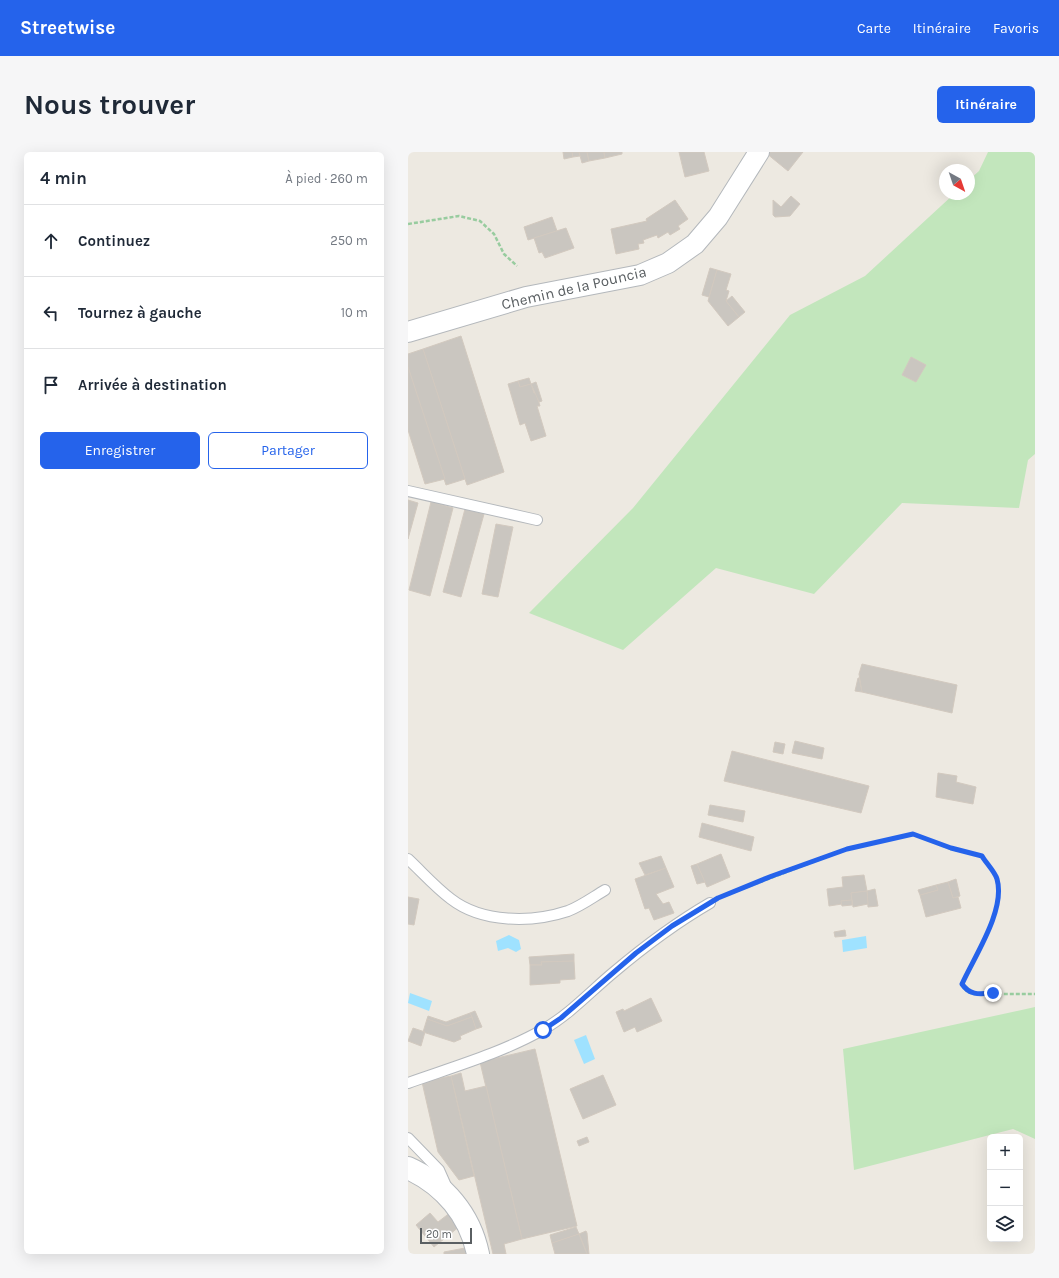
<!DOCTYPE html>
<html lang="fr">
<head>
<meta charset="utf-8">
<style>
  body { margin:0; font-family:Karla,sans-serif; background:#f6f6f7; color:#1f2937 }
  .controls { position:absolute; right:12px; bottom:12px; display:grid; overflow:hidden; border-radius:6px; box-shadow:0 4px 16px #0002 }
  .controls button { width:36px; height:36px; display:grid; place-items:center; padding:0; border:0; border-bottom:1px solid #e0e1e3; background:#fff; color:#1f2937; font:20px sans-serif }
  .compass { position:absolute; left:531px; top:12px; width:36px; height:36px; border-radius:50%; background:#fff; box-shadow:0 4px 16px #0002; rotate:140deg }
  .scale { position:absolute; left:12px; bottom:10px; width:52px; box-sizing:border-box; padding-left:4px; border:2px solid #5a5f62; border-top:0; font-size:11px; line-height:14px; white-space:nowrap; color:#5a5f62; -webkit-text-stroke:3px #fff; paint-order:stroke }
  .stop { position:absolute; width:12px; height:12px; margin:-9px; border:3px solid #2563eb; border-radius:50%; background:#fff }
  .stop.end { background:#2563eb; border-color:#fff; box-shadow:0 1px 4px #0008 }
  .list { margin:0; padding:0; list-style:none }
  h2 { display:flex; justify-content:space-between; align-items:center; height:52px; margin:0; padding:0 16px; font-size:17px }
  h2 small { font-size:13px; font-weight:400; color:#747a83 }
  .list li { display:grid; grid-template-columns:26px 1fr auto; gap:12px; align-items:center; box-sizing:border-box; height:72px; padding:0 16px; border-top:1px solid #e0e1e3 }
  .list b { display:block; font-size:15px; white-space:nowrap }
  .list em { font-size:13px; font-style:normal; color:#747a83 }
  .actions { display:flex; gap:8px; padding:12px 16px }
  .actions a { flex:1; padding:9px 0; border:1px solid #2563eb; border-radius:6px; text-align:center; font-size:14px; color:#2563eb }
  .actions .main { background:#2563eb; color:#fff }
  .icon { flex:none; width:22px; height:22px; fill:none; stroke:currentColor; stroke-width:2; stroke-linecap:round; stroke-linejoin:round }
  .map { position:relative; flex:none; width:627px; height:1102px; overflow:hidden; border-radius:6px }
  header { display:flex; align-items:center; gap:24px; box-sizing:border-box; height:56px; padding:0 20px; background:#2563eb; color:#fff }
  header strong { font-size:19px }
  nav { display:flex; gap:22px; margin-inline-start:auto; font-size:14px }
  .intro { display:flex; align-items:center; justify-content:space-between; box-sizing:border-box; height:96px; padding:0 24px }
  h1 { margin:0; font-size:28px }
  .button { padding:10px 18px; border-radius:6px; background:#2563eb; color:#fff; font-size:14px; font-weight:700 }
  main { display:flex; gap:24px; padding:0 24px }
  aside { flex:1; background:#fff; border-radius:6px; box-shadow:0 4px 16px #0002 }
  .map>svg:first-child { display:block }
  .green { fill:#c2e6bc }
  .water { fill:#9fe2ff }
  .building { fill:#cac6c0; stroke:#d2c9bf }
  .lines { fill:none; stroke-linecap:round; stroke-linejoin:round }
  .service-casing { stroke:#b4b8bc; stroke-width:12 }
  .minor-casing { stroke:#b4b8bc; stroke-width:22 }
  .tertiary-casing { stroke:#b4b8bc; stroke-width:24 }
  .path { stroke:#98cc9f; stroke-width:2.5; stroke-dasharray:4 2; stroke-linecap:butt }
  .service { stroke:#fff; stroke-width:10 }
  .minor { stroke:#fff; stroke-width:20 }
  .tertiary { stroke:#fff; stroke-width:22 }
  .route { stroke:#2563eb; stroke-width:5 }
  .labels { text-anchor:middle; stroke-width:3; stroke-linejoin:round; paint-order:stroke }
  .street-label { font-size:15px; fill:#5a5f62; stroke:#fff }
</style>
</head>
<body>
<header>
<strong>Streetwise</strong>
<nav><a>Carte</a><a>Itinéraire</a><a>Favoris</a></nav>
</header>
<div class="intro"><h1>Nous trouver</h1><a class="button">Itinéraire</a></div>
<main>
<aside>
<h2>4 min<small>À pied · 260 m</small></h2>
<ul class="list">
<li><svg class="icon" aria-label="ahead" viewBox="0 0 24 24"><path d="M12 20V5M6 11l6-6 6 6"/></svg><div><b>Continuez</b></div><em>250 m</em></li>
<li><svg class="icon" aria-label="left" viewBox="0 0 24 24"><path d="M17 20v-9H6M10 6l-5 5 5 5"/></svg><div><b>Tournez à gauche</b></div><em>10 m</em></li>
<li><svg class="icon" aria-label="arrive" viewBox="0 0 24 24"><path d="M6 21V4h12l-3 4 3 4H6"/></svg><div><b>Arrivée à destination</b></div></li>
</ul>
<div class="actions"><a class="main">Enregistrer</a><a>Partager</a></div>
</aside>
<div class="map">
<svg width="627" height="1102" viewBox="0 0 627 1102">
  <rect width="100%" height="100%" fill="#ede9e1"/>
  <!-- green -->
  <g class="green">
    <polygon points="580,0 627,0 627,302 620,308 611,356 494,351 406,442 308,416 215,498 121,461 225,356 382,163 457,124 546,42 561,42 561,28 571,19"/>
    <polygon points="627,855 627,987 605,977 446,1018 435,897"/>
  </g>
  <!-- water -->
  <g class="water">
    <polygon points="101,783 111,788 113,797 108,800 100,796 90,799 88,789"/>
    <polygon points="458,784 459,796 435,800 434,788"/>
    <polygon points="2,841 24,849 21,859 0,851"/>
    <polygon points="178,883 187,907 176,912 166,888"/>
  </g>
  <!-- building -->
  <g class="building">
    <polygon points="155,0 164,0 165,5 156,7"/>
    <polygon points="164,0 171,0 172,4 165,5"/>
    <polygon points="171,0 179,0 181,9 174,11"/>
    <polygon points="179,0 196,0 197,6 181,9"/>
    <polygon points="196,0 214,0 214,2 197,6"/>
    <polygon points="271,0 296,0 301,19 277,25"/>
    <polygon points="359,0 395,0 380,19 358,1"/>
    <polygon points="383,44 392,52 382,64 367,65 365,63 365,48 373,55"/>
    <polygon points="267,48 280,67 270,74 272,77 262,83 260,80 250,86 249,83 235,88 236,91 230,92 231,97 208,102 203,77 239,69 238,67"/>
    <polygon points="144,65 149,79 120,88 116,75"/>
    <polygon points="158,76 166,96 137,106 134,100 131,101 126,86"/>
    <polygon points="302,116 309,118 301,145 294,143"/>
    <polygon points="309,118 323,122 318,138 321,139 318,149 331,165 320,174 300,149"/>
    <polygon points="324,144 337,160 331,165 318,149"/>
    <polygon points="53,184 96,320 59,333 15,197"/>
    <polygon points="15,197 57,327 38,333 0,215 0,202"/>
    <polygon points="503,205 518,213 508,230 494,223"/>
    <polygon points="0,215 37,327 17,332 0,278"/>
    <polygon points="121,226 123,232 112,235 110,229"/>
    <polygon points="110,229 112,235 123,232 126,241 128,241 132,254 129,254 138,284 123,289 117,271 112,273 100,232"/>
    <polygon points="128,230 134,249 131,250 123,232"/>
    <polygon points="0,348 10,351 0,387"/>
    <polygon points="23,350 45,356 22,444 1,438"/>
    <polygon points="57,357 76,362 53,445 35,440"/>
    <polygon points="88,372 105,375 90,445 74,442"/>
    <polygon points="454,512 549,533 544,561 454,540 451,522"/>
    <polygon points="450,526 451,526 454,540 447,539"/>
    <polygon points="387,589 416,596 414,607 384,601"/>
    <polygon points="367,590 377,592 375,602 365,600"/>
    <polygon points="324,599 461,634 453,661 316,629"/>
    <polygon points="530,621 549,624 548,630 568,635 565,652 528,645"/>
    <polygon points="302,653 337,659 335,670 300,663"/>
    <polygon points="294,671 346,685 343,699 291,685"/>
    <polygon points="313,702 322,725 299,735 289,712"/>
    <polygon points="253,704 258,716 237,723 231,711"/>
    <polygon points="289,712 297,730 289,732 283,714"/>
    <polygon points="258,716 266,735 248,742 255,752 261,750 266,761 246,768 241,756 237,757 227,727"/>
    <polygon points="456,723 459,739 443,741 444,748 433,749 434,752 421,754 419,737 435,735 434,725"/>
    <polygon points="548,727 552,744 545,746 540,730"/>
    <polygon points="540,730 545,746 550,745 553,756 518,765 512,743 530,738 528,733"/>
    <polygon points="528,733 530,738 512,743 510,738"/>
    <polygon points="467,737 470,754 460,755 459,739"/>
    <polygon points="459,739 460,752 445,755 443,741"/>
    <polygon points="0,745 11,747 6,773 0,772"/>
    <polygon points="444,748 444,753 434,754 433,749"/>
    <polygon points="437,778 438,784 427,785 426,780"/>
    <polygon points="166,802 166,809 133,810 134,813 122,813 121,805"/>
    <polygon points="166,809 167,827 152,828 152,831 122,833 122,813 134,813 133,810"/>
    <polygon points="243,846 254,869 229,880 227,875 216,880 208,860 215,857 216,859"/>
    <polygon points="67,859 74,875 68,877 62,861"/>
    <polygon points="62,861 64,865 39,874 19,867 20,864 38,870"/>
    <polygon points="64,865 68,877 52,884 53,887 46,890 15,880 19,867 39,874"/>
    <polygon points="5,876 17,880 13,894 0,889"/>
    <polygon points="127,897 169,1074 114,1087 72,910"/>
    <polygon points="53,921 57,939 78,934 114,1087 96,1092 98,1102 85,1102 43,924"/>
    <polygon points="195,923 208,953 175,967 162,937"/>
    <polygon points="43,924 66,1024 51,1028 30,1000 14,930"/>
    <polygon points="179,985 181,990 171,994 169,989"/>
    <polygon points="43,1060 52,1074 26,1095 8,1073 22,1061 30,1070"/>
    <polygon points="168,1075 171,1082 144,1091 142,1083"/>
    <polygon points="178,1079 179,1081 181,1102 179,1102 171,1082"/>
    <polygon points="171,1082 179,1102 147,1102 144,1091"/>
    <polygon points="57,1096 58,1102 36,1102 36,1100"/>
  </g>
  <g class="lines">
    <!-- service casing -->
    <g class="service-casing">
      <g id="service">
        <polyline points="0,339 129,368"/>
        <path d="M0,707C14,720 27,735 43,747C74,771 124,771 160,759C173,754 185,745 197,738"/>
        <path d="M0,931C45,915 94,901 136,877C162,862 183,839 206,820C238,793 266,772 302,751"/>
        <polyline points="0,986 31,1018 39,1036"/>
      </g>
    </g>
    <!-- minor casing -->
    <g class="minor-casing">
      <polyline id="minor" points="0,180 118,145 232,123 260,111 287,92 310,65 351,0"/>
    </g>
    <!-- tertiary casing -->
    <g class="tertiary-casing">
      <path id="tertiary" d="M0,1016C36,1032 62,1063 70,1102"/>
    </g>
    <!-- path -->
    <g class="path">
      <polyline points="0,72 51,64 72,69 86,82 96,102 109,114"/>
      <path d="M313,745L439,697L505,682L543,697L574,704C578,711 587,720 589,727C598,758 566,805 554,832L559,840L567,842H627"/>
    </g>
    <!-- service -->
    <use href="#service" class="service"/>
    <!-- minor -->
    <use href="#minor" class="minor"/>
    <!-- tertiary -->
    <use href="#tertiary" class="tertiary"/>
  </g>
  <g class="lines">
    <!-- route -->
    <path class="route" d="M135,878L153,866L228,801L264,774L310,746L364,724L439,697L505,682L543,696L574,704C578,711 587,720 589,727C598,758 566,805 554,832C562,844 572,842 585,841"/>
  </g>
  <g class="labels">
    <!-- street labels -->
    <g class="street-label">
      <text transform="translate(166 136) rotate(-13)" y="5">Chemin de la Pouncia</text>
    </g>
  </g>
</svg>
<div class="controls">
<button>+</button>
<button>−</button>
<button><svg class="icon" aria-label="layers" viewBox="0 0 24 24"><path d="M12 4l9 5-9 5-9-5zM3 14l9 5 9-5"/></svg></button>
</div>
<svg class="compass" viewBox="-18 -18 36 36"><path d="M0-13l5 13h-10z" fill="#e53935"/><path d="M0 13l5-13h-10z" fill="#747a83"/></svg>
<div class="scale">20 m</div>
<div class="stop" style="left:135px;top:878px"></div>
<div class="stop end" style="left:585px;top:841px"></div>
</div>
</main>
</body>
</html>
